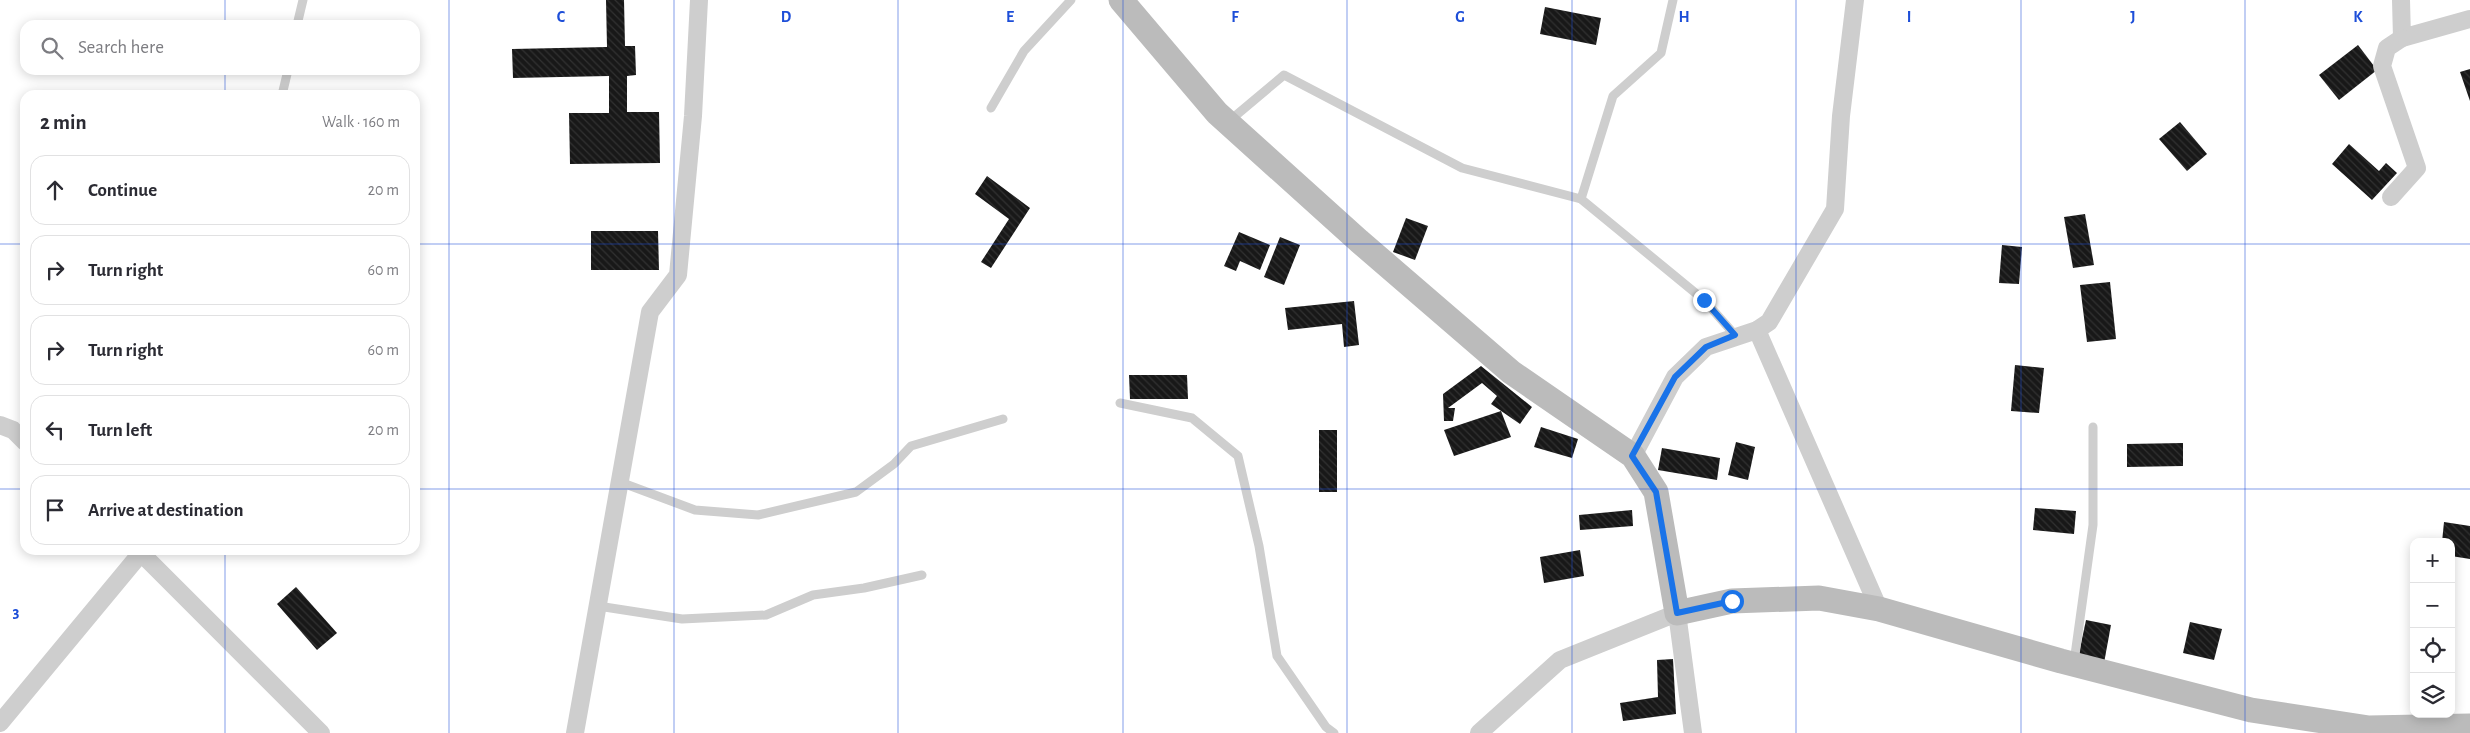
<!DOCTYPE html>
<html lang="en">
<head>
<meta charset="utf-8">
<style>
  body { margin:0; font-family:"Alegreya Sans",sans-serif; background:#f2f2f3; color:#2b2b33 }
  .controls { position:absolute; right:15px; bottom:15px; display:grid; overflow:hidden; border-radius:10px; box-shadow:0 2px 12px #0003 }
  .controls button { width:45px; height:45px; display:grid; place-items:center; padding:0; border:0; border-bottom:1px solid #e1e1e2; background:#fff; color:#2b2b33; font:25px sans-serif }
  .stop { position:absolute; width:15px; height:15px; margin:-11px; border:4px solid #1a73e8; border-radius:50%; background:#fff }
  .stop.end { background:#1a73e8; border-color:#fff; box-shadow:0 1px 5px #0008 }
  .list { margin:0; padding:0; list-style:none }
  h2 { display:flex; justify-content:space-between; align-items:center; height:65px; margin:0; padding:0 20px; font-size:21px }
  h2 small { font-size:16px; font-weight:400; color:#7c7c81 }
  .list li { display:grid; grid-template-columns:32px 1fr auto; gap:15px; align-items:center; box-sizing:border-box; height:70px; margin:0 10px 10px; padding:0 10px; border:1px solid #e1e1e2; border-radius:15px }
  .list b { display:block; font-size:19px; white-space:nowrap }
  .list em { font-size:16px; font-style:normal; color:#7c7c81 }
  .icon { flex:none; width:28px; height:28px; fill:none; stroke:currentColor; stroke-width:2; stroke-linecap:round; stroke-linejoin:round }
  .map { position:relative; flex:none; width:2470px; height:733px; overflow:hidden }
  .search { position:absolute; background:#fff; box-shadow:0 2px 12px #0003; left:20px; top:20px; width:400px; height:55px; display:flex; align-items:center; gap:12px; box-sizing:border-box; padding:0 18px; border-radius:15px; color:#7c7c81; font-size:19px }
  .panel { position:absolute; background:#fff; box-shadow:0 2px 12px #0003; left:20px; top:90px; width:400px; height:465px; border-radius:15px }
  .map>svg:first-child { display:block }
  .building { fill:url(#building-back-hatch) }
  .lines { fill:none; stroke-linecap:round; stroke-linejoin:round }
  .lane { stroke:#cecece; stroke-width:9 }
  .street { stroke:#cecece; stroke-width:18 }
  .secondary { stroke:#bbb; stroke-width:25 }
  .route { stroke:#1a73e8; stroke-width:6 }
  .grid { fill:none; stroke:#1d4ed8; stroke-width:1; stroke-opacity:0.55 }
  .grid-label { font-size:16px; text-anchor:middle; font-weight:bold; fill:#1d4ed8; stroke:#fff; stroke-width:5; stroke-linejoin:round; paint-order:stroke }
</style>
</head>
<body>
<div class="map">
<svg width="2470" height="733" viewBox="0 0 2470 733">
  <defs>
    <pattern id="building-back-hatch" width="6" height="6" patternUnits="userSpaceOnUse" patternTransform="scale(1.25)"><rect width="6" height="6" fill="#181818"/><path d="M-1 5l2 2M0 0l6 6M5-1l2 2" fill="none" stroke="#313131"/></pattern>
  </defs>
  <rect width="100%" height="100%" fill="#fff"/>
  <!-- building -->
  <g class="building">
    <polygon points="606,0 624,0 625,46 635,46 636,75 627,76 627,112 659,112 660,163 570,164 569,113 609,113 609,76 513,78 512,49 607,47"/>
    <polygon points="1545,7 1601,18 1596,45 1540,34"/>
    <polygon points="2358,45 2377,70 2339,100 2319,75"/>
    <polygon points="2470,69 2470,101 2460,72"/>
    <polygon points="2180,122 2207,154 2187,171 2159,139"/>
    <polygon points="2349,144 2379,171 2386,163 2397,173 2372,200 2332,164"/>
    <polygon points="987,176 1030,208 991,268 981,262 1009,219 975,194"/>
    <polygon points="2085,214 2094,265 2073,268 2064,217"/>
    <polygon points="1406,218 1428,226 1415,260 1393,252"/>
    <polygon points="591,231 658,231 659,270 591,270"/>
    <polygon points="1239,232 1270,245 1260,270 1240,261 1236,271 1224,266"/>
    <polygon points="1280,237 1300,245 1284,285 1264,277"/>
    <polygon points="2002,245 2022,247 2019,284 1999,283"/>
    <polygon points="2110,282 2116,339 2087,342 2080,285"/>
    <polygon points="1354,301 1359,345 1344,347 1342,324 1288,330 1285,308"/>
    <polygon points="2015,365 2044,368 2039,413 2011,411"/>
    <polygon points="1481,366 1532,407 1520,424 1491,404 1497,396 1482,383 1448,408 1455,408 1453,421 1444,421 1443,394"/>
    <polygon points="1129,375 1187,375 1188,399 1130,399"/>
    <polygon points="1501,411 1511,437 1454,456 1444,430"/>
    <polygon points="1541,427 1578,439 1572,458 1534,447"/>
    <rect x="1319" y="430" width="18" height="62"/>
    <polygon points="1736,442 1755,447 1748,480 1728,475"/>
    <polygon points="2183,443 2183,466 2127,467 2127,444"/>
    <polygon points="1662,448 1720,458 1717,480 1658,470"/>
    <polygon points="2035,508 2076,511 2074,534 2033,530"/>
    <polygon points="1632,510 1633,526 1580,530 1579,515"/>
    <polygon points="2444,522 2470,526 2470,559 2451,556 2451,542 2442,542"/>
    <polygon points="1580,550 1584,576 1544,583 1540,557"/>
    <polygon points="296,587 337,633 317,650 277,604"/>
    <polygon points="2086,620 2111,625 2104,663 2078,658"/>
    <polygon points="2190,622 2222,629 2214,660 2183,653"/>
    <polygon points="1673,659 1676,714 1623,721 1620,703 1658,697 1657,660"/>
  </g>
  <g class="lines">
    <!-- lane -->
    <g class="lane">
      <polyline points="297,25 303,0"/>
      <polyline points="282,95 288,70"/>
      <polyline points="991,108 1024,51 1071,0"/>
      <polyline points="1228,122 1284,75 1462,168 1581,199 1704,300 1735,335"/>
      <polyline points="1581,199 1613,96 1661,53 1673,0"/>
      <polyline points="1120,403 1192,418 1238,456 1259,546 1277,656 1326,727 1334,733"/>
      <polyline points="620,482 695,510 758,515 856,492 894,464 911,446 1003,419"/>
      <polyline points="598,606 682,619 766,615 813,595 864,588 922,575"/>
      <polyline points="2074,662 2093,525 2093,427"/>
    </g>
    <!-- street -->
    <g class="street">
      <polyline points="2401,0 2402,38 2470,19"/>
      <polyline points="2391,197 2417,168 2382,66 2387,48 2402,38"/>
      <polyline points="1757,330 1879,609"/>
      <polyline points="0,425 13,430 25,442"/>
      <polyline points="1633,456 1675,377 1706,347 1757,330 1769,322 1835,209 1841,116 1855,0"/>
      <polyline points="138,550 321,733"/>
      <polyline points="0,723 141,553"/>
      <polyline points="575,733 650,312 678,275 693,116 699,0"/>
      <polyline points="1479,733 1560,660 1677,613 1693,733"/>
    </g>
    <!-- secondary -->
    <polyline class="secondary" points="1121,0 1217,113 1359,241 1511,372 1633,456 1656,492 1677,613 1732,601 1819,598 1879,609 2061,661 2251,710 2369,728 2470,726"/>
  </g>
  <g class="lines">
    <!-- route -->
    <polyline class="route" points="1704,300 1735,335 1706,347 1675,377 1632,456 1656,492 1677,613 1732,601"/>
  </g>
  <!-- grid -->
  <path class="grid" d="M225,0V25M449,0V733M674,0V733M898,0V733M1123,0V733M1347,0V733M1572,0V733M1796,0V733M2021,0V733M2245,0V733M225,70V95M0,244H25M415,244H2470M0,489H25M415,489H2470M225,550V733"/>
  <g class="grid-label">
    <text x="561" y="22">C</text>
    <text x="786" y="22">D</text>
    <text x="1010" y="22">E</text>
    <text x="1235" y="22">F</text>
    <text x="1460" y="22">G</text>
    <text x="1684" y="22">H</text>
    <text x="1909" y="22">I</text>
    <text x="2133" y="22">J</text>
    <text x="2358" y="22">K</text>
    <text x="16" y="617">3</text>
  </g>
</svg>
<div class="controls">
<button>+</button>
<button>−</button>
<button><svg class="icon" aria-label="locate" viewBox="0 0 24 24"><circle cx="12" cy="12" r="6"/><path d="M12 2v4M12 18v4M2 12h4M18 12h4"/></svg></button>
<button><svg class="icon" aria-label="layers" viewBox="0 0 24 24"><path d="M12 4l9 5-9 5-9-5zM3 14l9 5 9-5"/></svg></button>
</div>
<div class="stop" style="left:1732px;top:601px"></div>
<div class="stop end" style="left:1704px;top:300px"></div>
<div class="search"><svg class="icon" aria-label="search" viewBox="0 0 24 24"><circle cx="10" cy="10" r="6"/><path d="M15 15l6 6"/></svg>Search here</div>
<section class="panel">
<h2>2 min<small>Walk · 160 m</small></h2>
<ul class="list">
<li><svg class="icon" aria-label="ahead" viewBox="0 0 24 24"><path d="M12 20V5M6 11l6-6 6 6"/></svg><div><b>Continue</b></div><em>20 m</em></li>
<li><svg class="icon" aria-label="right" viewBox="0 0 24 24"><path d="M7 20v-9h11M14 6l5 5-5 5"/></svg><div><b>Turn right</b></div><em>60 m</em></li>
<li><svg class="icon" aria-label="right" viewBox="0 0 24 24"><path d="M7 20v-9h11M14 6l5 5-5 5"/></svg><div><b>Turn right</b></div><em>60 m</em></li>
<li><svg class="icon" aria-label="left" viewBox="0 0 24 24"><path d="M17 20v-9H6M10 6l-5 5 5 5"/></svg><div><b>Turn left</b></div><em>20 m</em></li>
<li><svg class="icon" aria-label="arrive" viewBox="0 0 24 24"><path d="M6 21V4h12l-3 4 3 4H6"/></svg><div><b>Arrive at destination</b></div></li>
</ul>
</section>
</div>
</body>
</html>
